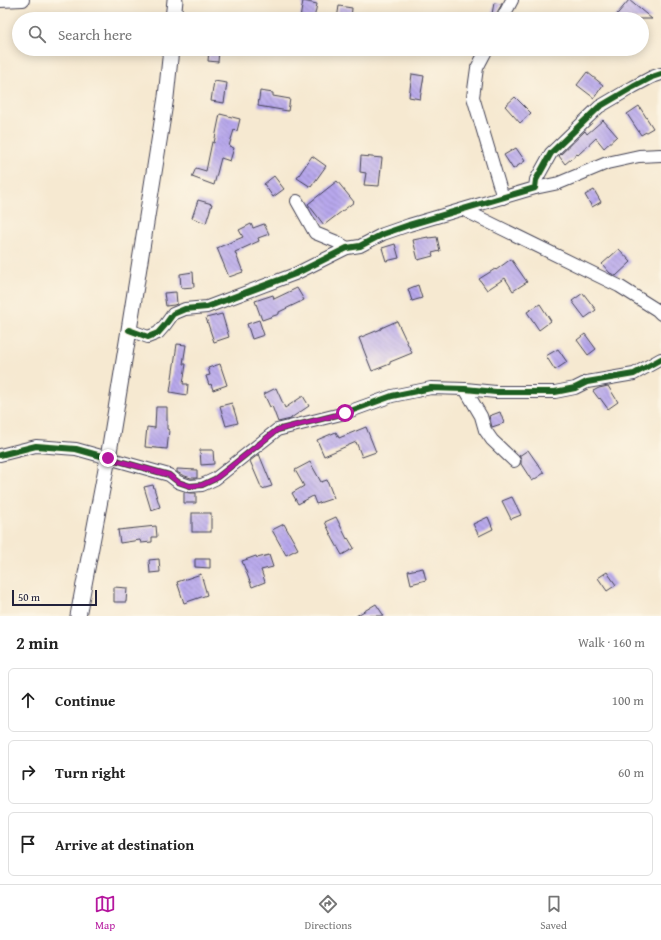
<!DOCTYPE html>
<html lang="en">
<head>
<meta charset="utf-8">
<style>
  body { margin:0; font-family:"Gentium Book Plus",serif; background:#f2f2f2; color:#222 }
  .scale { position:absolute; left:12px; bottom:10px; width:85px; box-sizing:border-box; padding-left:4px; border:2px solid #22223b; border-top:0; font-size:11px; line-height:14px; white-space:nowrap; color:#22223b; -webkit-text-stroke:3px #fcf5e5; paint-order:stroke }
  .stop { position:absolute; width:12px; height:12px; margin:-9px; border:3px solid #b5179e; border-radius:50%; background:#fff }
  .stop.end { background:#b5179e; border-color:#fff; box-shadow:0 1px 4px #0008 }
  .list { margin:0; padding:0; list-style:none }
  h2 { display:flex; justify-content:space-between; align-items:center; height:52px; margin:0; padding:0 16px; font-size:17px }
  h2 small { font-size:13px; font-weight:400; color:#767676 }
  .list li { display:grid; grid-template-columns:26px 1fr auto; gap:12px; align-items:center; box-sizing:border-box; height:64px; margin:0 8px 8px; padding:0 8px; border:1px solid #e0e0e0; border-radius:6px }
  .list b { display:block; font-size:15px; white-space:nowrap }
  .list em { font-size:13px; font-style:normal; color:#767676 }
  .icon { flex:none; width:22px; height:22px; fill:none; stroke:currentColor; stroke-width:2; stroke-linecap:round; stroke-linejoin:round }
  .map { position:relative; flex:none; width:661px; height:616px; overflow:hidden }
  .search { position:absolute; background:#fff; box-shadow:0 2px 10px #0003; left:12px; right:12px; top:12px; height:44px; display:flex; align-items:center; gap:10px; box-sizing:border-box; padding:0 14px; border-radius:22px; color:#767676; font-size:15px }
  .sheet { height:268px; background:#fff }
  nav { display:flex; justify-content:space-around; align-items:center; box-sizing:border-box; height:56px; border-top:1px solid #e0e0e0; background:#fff; font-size:11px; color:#767676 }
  nav a { display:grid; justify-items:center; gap:2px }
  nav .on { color:#b5179e }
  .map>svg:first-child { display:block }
  .building { fill:url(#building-back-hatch) }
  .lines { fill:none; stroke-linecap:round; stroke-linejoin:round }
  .minor-casing { stroke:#424052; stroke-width:14 }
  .major-casing { stroke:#424052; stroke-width:17 }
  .minor { stroke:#fff; stroke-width:12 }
  .major { stroke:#fff; stroke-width:15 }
  .cycleway-casing { stroke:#fcf5e5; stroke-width:8 }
  .cycleway { stroke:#1b5e20; stroke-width:6 }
  .route { stroke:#b5179e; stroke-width:5 }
</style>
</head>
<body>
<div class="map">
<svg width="661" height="616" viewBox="0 0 661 616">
  <defs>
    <pattern id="building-back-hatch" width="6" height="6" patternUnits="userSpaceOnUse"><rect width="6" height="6" fill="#b7a7ec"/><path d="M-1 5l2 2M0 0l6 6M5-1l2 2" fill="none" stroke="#9488c0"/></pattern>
  </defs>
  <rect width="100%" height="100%" fill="#fcf5e5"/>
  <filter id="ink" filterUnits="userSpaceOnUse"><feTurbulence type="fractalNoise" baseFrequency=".025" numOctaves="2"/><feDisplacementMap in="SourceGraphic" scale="8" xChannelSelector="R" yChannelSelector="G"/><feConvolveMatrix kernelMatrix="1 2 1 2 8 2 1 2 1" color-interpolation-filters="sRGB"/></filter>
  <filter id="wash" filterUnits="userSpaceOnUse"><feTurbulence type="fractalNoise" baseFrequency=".012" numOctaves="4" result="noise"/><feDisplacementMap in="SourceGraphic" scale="16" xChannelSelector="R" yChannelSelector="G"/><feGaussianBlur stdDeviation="0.9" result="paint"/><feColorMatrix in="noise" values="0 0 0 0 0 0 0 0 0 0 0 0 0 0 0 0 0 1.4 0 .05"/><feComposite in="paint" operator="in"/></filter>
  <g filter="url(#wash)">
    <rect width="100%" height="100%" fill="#f6e9d1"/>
    <g id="blocks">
      <!-- building -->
      <g class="building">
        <polygon points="629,0 652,19 613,19"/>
        <polygon points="303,1 317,4 314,19 305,19 300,18"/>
        <polygon points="494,3 502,4 496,14 492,14"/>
        <polygon points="339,6 352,8 351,19 337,19"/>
        <polygon points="209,49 219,50 218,62 208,61"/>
        <polygon points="587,72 603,85 594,98 577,85"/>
        <polygon points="412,74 424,76 420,99 409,97"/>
        <polygon points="214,81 227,83 224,103 211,101"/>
        <polygon points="260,91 273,93 273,96 290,99 288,111 258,106"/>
        <polygon points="515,97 531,113 520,123 505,106"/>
        <polygon points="639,106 653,128 641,135 627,114"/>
        <polygon points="220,114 240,119 237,131 234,130 229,146 234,148 230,161 221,158 214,185 192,177 196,168 206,171 212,142 214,143"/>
        <polygon points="603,120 617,136 604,148 596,138 578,155 577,154 565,164 559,156 585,131 587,134"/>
        <polygon points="516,148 525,161 513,169 504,155"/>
        <polygon points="312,156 326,166 311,187 297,178"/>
        <polygon points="361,156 382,158 379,186 364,185 366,173 360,172"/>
        <polygon points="274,176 284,189 273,197 264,184"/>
        <polygon points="337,181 354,202 324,225 308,204"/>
        <polygon points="594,190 601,202 592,207 585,195"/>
        <polygon points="198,200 212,204 206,223 192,218"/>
        <polygon points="251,224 253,228 264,224 269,234 258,238 259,241 235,252 243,272 229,277 217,248 243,237 239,230"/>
        <polygon points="428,237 428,238 437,237 440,251 432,253 433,256 418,260 413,240"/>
        <polygon points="395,244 399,258 386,261 382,248"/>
        <polygon points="619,249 631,262 616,276 610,273 602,264"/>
        <polygon points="511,259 527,282 513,291 505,278 487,290 479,279 495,269 496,270"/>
        <polygon points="193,272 194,287 181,288 180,274"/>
        <polygon points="418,285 422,298 412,301 408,289"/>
        <polygon points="297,288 304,300 279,312 279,314 262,320 255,301 273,295 274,299"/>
        <polygon points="176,292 177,304 174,305 166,306 164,293"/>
        <polygon points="583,293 596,310 585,318 572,301"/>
        <polygon points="540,304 551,321 539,330 527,312"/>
        <polygon points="222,314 229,337 214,342 206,318"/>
        <polygon points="259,320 264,335 252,339 247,324"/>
        <polygon points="397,321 412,353 390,362 390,364 372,371 359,338 381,329 381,328"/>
        <polygon points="585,334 596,349 588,355 577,340"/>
        <polygon points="177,344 186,345 183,364 186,364 183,384 188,384 187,395 170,392"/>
        <polygon points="558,349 567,362 555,370 546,356"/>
        <polygon points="220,364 227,385 213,390 211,384 209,385 206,376 210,375 208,368"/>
        <polygon points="608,386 618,402 608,409 600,398 599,399 593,391 599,388"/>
        <polygon points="276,388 285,408 303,396 309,406 291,418 291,419 278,422 272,406 270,407 264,394"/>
        <polygon points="232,403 238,423 226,426 220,406"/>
        <polygon points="156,407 167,407 167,429 169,430 167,449 145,447 147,427 155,428"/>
        <polygon points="500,412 504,423 492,427 489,416"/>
        <polygon points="366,427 376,452 362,457 356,442 324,456 317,440 336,432 339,438"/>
        <polygon points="200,450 213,450 214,464 201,465"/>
        <polygon points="528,450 544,473 532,481 521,464 521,459 519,456"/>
        <polygon points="259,454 272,486 262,489 250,461"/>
        <polygon points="310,462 321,482 327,480 334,498 316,504 313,496 298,504 292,493 304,486 295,470"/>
        <polygon points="177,469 197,470 197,478 191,478 182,475 177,472"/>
        <polygon points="153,485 160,507 151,510 144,487"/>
        <polygon points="184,492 190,493 196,493 196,503 184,503"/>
        <polygon points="512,497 521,515 511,519 502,501"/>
        <rect x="192" y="513" width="19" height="19"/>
        <polygon points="336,517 347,539 348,538 354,548 342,555 333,539 325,522"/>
        <polygon points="488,517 493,529 479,536 473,524"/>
        <polygon points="284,524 298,549 286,555 272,530"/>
        <polygon points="156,526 157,537 152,537 152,542 141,543 140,540 120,543 118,530"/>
        <polygon points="269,555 273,567 261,570 265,582 252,587 242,561 256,556 257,558"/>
        <polygon points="159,559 160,572 150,573 149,560"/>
        <polygon points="195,559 210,559 210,568 195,567"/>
        <polygon points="423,568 426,580 411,584 408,571"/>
        <polygon points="607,572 616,585 607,591 598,578"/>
        <polygon points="201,574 207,595 184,603 177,582"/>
        <polygon points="114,587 127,588 126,602 114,602"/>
        <polygon points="376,604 384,616 356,616"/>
      </g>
    </g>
  </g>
  <g filter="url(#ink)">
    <use href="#blocks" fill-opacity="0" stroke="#424052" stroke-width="1"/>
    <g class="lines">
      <!-- minor casing -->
      <g class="minor-casing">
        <g id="minor">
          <polyline points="0,1 23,0"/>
          <polyline points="502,19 512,0"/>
          <polyline points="487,49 477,68 473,97 503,198"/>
          <polyline points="535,188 559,183 607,163 639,156 661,155"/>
          <polyline points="297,201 315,233 337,242 347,248"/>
          <polyline points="464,210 619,286 657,310 661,314"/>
          <polyline points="129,330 148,337 158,333 165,325 173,314 185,309 207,307 295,274 347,248 360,246 383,234 409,225 535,188 536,180 551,153 599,107 633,87 652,77 661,74"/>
          <polyline points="465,389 481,416 485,430 492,440 514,461"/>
          <polyline points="0,455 36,446 76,449 169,475 178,482 190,486 202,485 215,479 224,472 277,430 345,413 392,396 431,388 465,389 496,392 555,392 575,388 587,382 634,374 661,359"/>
        </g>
      </g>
      <!-- major casing -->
      <g class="major-casing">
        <g id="major">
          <polyline points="173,19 175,0"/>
          <polyline points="78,616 108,458 129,330 166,97 171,49"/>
        </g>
      </g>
      <!-- minor -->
      <use href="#minor" class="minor"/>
      <!-- major -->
      <use href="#major" class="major"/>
      <!-- cycleway casing -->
      <g class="cycleway-casing">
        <g id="cycleway">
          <polyline points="129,330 148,337 158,333 165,325 173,314 185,309 207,307 295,274 347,248 360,246 383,234 409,225 535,188 536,180 551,153 599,107 633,87 652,77 661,74"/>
          <polyline points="0,455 36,446 76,449 169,475 178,482 190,486 202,485 215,479 224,472 277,430 345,413 392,396 431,388 465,389 496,392 555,392 575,388 587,382 634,374 661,359"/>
        </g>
      </g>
      <!-- cycleway -->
      <use href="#cycleway" class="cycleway"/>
    </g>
  </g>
  <g class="lines" filter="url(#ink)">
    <!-- route -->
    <polyline class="route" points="108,458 169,475 178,482 190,486 202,485 215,479 224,472 277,430 345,413"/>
  </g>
</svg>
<div class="scale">50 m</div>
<div class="stop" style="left:345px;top:413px"></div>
<div class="stop end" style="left:108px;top:458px"></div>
<div class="search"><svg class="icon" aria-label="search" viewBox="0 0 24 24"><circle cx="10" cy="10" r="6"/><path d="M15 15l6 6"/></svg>Search here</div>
</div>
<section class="sheet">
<h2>2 min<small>Walk · 160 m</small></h2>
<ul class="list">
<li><svg class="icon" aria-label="ahead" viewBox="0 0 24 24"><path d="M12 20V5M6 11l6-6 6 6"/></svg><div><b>Continue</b></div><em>100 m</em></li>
<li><svg class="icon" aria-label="right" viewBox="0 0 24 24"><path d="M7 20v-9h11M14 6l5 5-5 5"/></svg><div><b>Turn right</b></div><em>60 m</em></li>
<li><svg class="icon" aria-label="arrive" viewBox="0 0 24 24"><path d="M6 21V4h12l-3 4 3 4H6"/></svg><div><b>Arrive at destination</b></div></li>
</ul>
</section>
<nav>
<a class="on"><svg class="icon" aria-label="map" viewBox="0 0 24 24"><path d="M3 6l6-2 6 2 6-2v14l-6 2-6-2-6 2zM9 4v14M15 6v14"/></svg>Map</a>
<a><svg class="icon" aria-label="directions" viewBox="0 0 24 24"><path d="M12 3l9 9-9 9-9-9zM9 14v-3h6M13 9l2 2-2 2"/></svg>Directions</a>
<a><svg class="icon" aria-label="saved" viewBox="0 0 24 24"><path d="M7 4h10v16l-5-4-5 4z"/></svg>Saved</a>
</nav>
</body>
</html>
